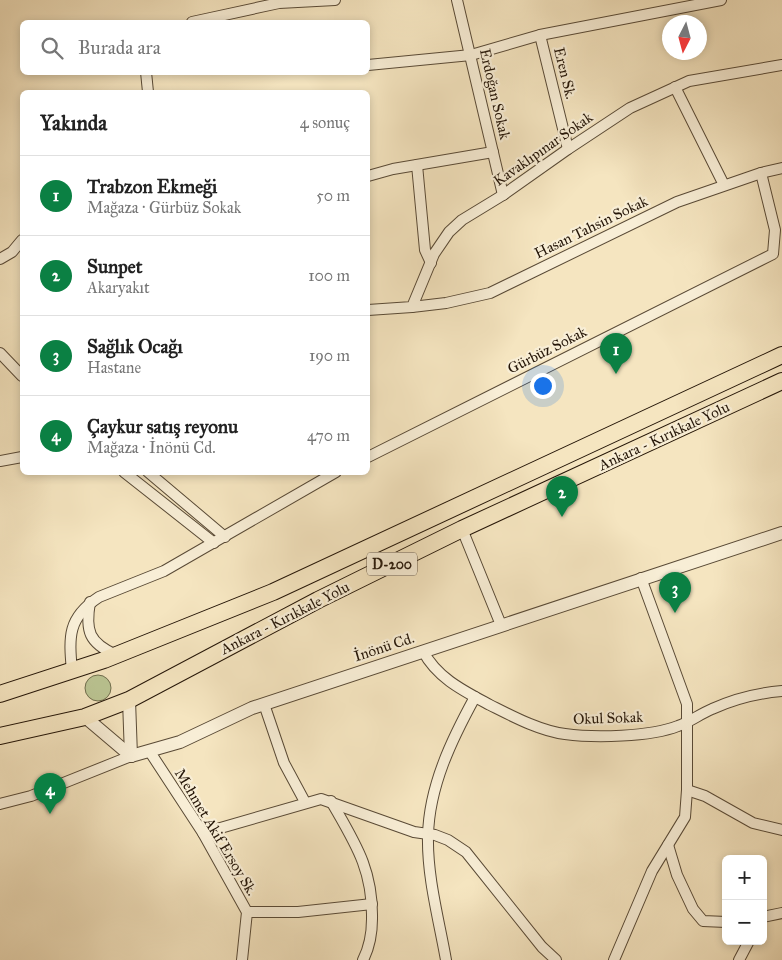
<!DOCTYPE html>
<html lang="tr">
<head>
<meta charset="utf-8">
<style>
  body { margin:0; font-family:"IM FELL Great Primer",serif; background:#f6f6f6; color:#222 }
  .controls { position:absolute; right:15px; bottom:15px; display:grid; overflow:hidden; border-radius:8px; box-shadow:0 2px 8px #0003 }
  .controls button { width:45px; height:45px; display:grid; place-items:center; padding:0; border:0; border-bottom:1px solid #e0e0e0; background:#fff; color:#222; font:25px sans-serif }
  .compass { position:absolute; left:662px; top:15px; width:45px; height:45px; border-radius:50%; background:#fff; box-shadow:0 2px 8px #0003; rotate:186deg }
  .you { position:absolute; left:542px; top:385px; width:18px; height:18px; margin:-12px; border:4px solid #fff; border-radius:50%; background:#1a73e8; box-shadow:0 0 0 8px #1a73e833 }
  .badge { display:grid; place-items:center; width:32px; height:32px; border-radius:50%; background:#0b8043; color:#fff; font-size:16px; font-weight:700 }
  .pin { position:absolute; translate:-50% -41px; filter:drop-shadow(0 1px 2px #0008) }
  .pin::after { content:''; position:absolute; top:26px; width:18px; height:15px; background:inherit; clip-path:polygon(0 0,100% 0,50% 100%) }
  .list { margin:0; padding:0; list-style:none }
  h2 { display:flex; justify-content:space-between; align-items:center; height:65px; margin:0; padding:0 20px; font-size:21px }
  h2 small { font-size:16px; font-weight:400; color:#767676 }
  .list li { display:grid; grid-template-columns:32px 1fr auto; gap:15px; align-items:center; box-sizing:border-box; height:80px; padding:0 20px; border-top:1px solid #e0e0e0 }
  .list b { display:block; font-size:19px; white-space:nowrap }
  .list p { margin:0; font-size:16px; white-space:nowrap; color:#767676 }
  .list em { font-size:16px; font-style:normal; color:#767676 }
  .icon { flex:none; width:28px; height:28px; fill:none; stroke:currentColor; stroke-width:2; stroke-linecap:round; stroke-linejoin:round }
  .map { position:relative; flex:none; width:782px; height:960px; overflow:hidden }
  .search { position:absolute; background:#fff; box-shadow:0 2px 8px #0003; left:20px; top:20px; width:350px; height:55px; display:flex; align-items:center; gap:12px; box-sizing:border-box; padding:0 18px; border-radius:8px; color:#767676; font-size:19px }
  .panel { position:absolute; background:#fff; box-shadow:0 2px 8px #0003; left:20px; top:90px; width:350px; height:385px; border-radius:8px }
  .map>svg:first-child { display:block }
  .green { fill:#bbc593; stroke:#706e4e }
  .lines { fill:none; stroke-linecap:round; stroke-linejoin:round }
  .minor-casing { stroke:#594a36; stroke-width:12 }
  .tertiary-casing { stroke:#594a36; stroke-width:14 }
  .trunk-casing { stroke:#251608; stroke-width:18 }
  .minor { stroke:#f8eed6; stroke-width:10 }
  .tertiary { stroke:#f8eed6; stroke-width:12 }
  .trunk { stroke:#f5e5c0; stroke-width:16 }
  .labels { text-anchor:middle; stroke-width:4.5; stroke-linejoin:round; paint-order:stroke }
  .shield { fill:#f8eed6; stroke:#645746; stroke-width:1 }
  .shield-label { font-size:14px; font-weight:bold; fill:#251608 }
  .street-label { font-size:15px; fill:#251608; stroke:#f8eed6 }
</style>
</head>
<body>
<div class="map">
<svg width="782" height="960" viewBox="0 0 782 960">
  <rect width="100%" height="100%" fill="#f5e5c0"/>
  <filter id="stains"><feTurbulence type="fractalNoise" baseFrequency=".004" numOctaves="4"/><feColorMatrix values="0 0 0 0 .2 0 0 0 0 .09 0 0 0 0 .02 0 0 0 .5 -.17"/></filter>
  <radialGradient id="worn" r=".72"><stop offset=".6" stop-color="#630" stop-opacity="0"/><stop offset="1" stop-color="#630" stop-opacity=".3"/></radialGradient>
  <!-- green -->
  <circle class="green" cx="98" cy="688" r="13"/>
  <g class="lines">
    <!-- minor casing -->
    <g class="minor-casing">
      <g id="minor">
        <polyline points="457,0 503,195"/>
        <polyline points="192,22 279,3 335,0"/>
        <polyline points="540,35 568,149"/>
        <polyline points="368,65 471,55 540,35 721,0"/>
        <polyline points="146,72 148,92"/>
        <polyline points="675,87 724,185"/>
        <polyline points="417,165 425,250 431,263"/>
        <polyline points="368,176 393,169 493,152"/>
        <polyline points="0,259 12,252 22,240"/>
        <polyline points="412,307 446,303 490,293 677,202 761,173 782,168"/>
        <polyline points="368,310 412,307 434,254 449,232 462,220 503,195 568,149 630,108 689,81 782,65"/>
        <polyline points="0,353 22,376"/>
        <polyline points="368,457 773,254 775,230 761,173"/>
        <polyline points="0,461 22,457"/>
        <polyline points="124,472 214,543"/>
        <polyline points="148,472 225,537"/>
        <polyline points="462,529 501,625"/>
        <path d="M90,602C85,631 89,643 116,655"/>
        <path d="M423,651C437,678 464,691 490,705C512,716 540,731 565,734C594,738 650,737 678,726C690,722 700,714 712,709C734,699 758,693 782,691"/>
        <path d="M72,672C69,637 67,618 99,597L164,571L336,472"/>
        <polyline points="264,704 284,763 305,802"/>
        <polyline points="150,752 203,833 247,912 242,960"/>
        <polyline points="687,790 705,796 753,823 782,830"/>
        <path d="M331,801C355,843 373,869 372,919C372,932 369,948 363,960"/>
        <polyline points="0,804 31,796 131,756"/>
        <polyline points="203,833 321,799 414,832 435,835 448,840 466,852 542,947 556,960"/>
        <polyline points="668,845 677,875 693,909 703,921 726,922"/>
        <polyline points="247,912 298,912 372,904"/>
        <polyline points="763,917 782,913"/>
        <path d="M446,960C439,920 427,877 428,836C429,786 452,739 475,697"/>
        <polyline points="614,960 652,871 685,817 687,790 687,704 641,578"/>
        <polyline points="739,960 749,941"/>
      </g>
    </g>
    <!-- tertiary casing -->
    <g class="tertiary-casing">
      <g id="tertiary">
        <polyline points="129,700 131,756"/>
        <polyline points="85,717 131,756"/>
        <polyline points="131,756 180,742 252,708 782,533"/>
      </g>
    </g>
    <!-- trunk casing -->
    <g class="trunk-casing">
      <g id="trunk">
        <polyline points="0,694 104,660 273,592 782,355"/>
        <polyline points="0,736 85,717 129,700 318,600 462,529 782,381"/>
      </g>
    </g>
    <!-- minor -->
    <use href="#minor" class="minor"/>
    <!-- tertiary -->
    <use href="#tertiary" class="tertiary"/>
    <!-- trunk -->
    <use href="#trunk" class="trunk"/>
  </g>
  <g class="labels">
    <!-- shield labels -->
    <rect class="shield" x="367" y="552.5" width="50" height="23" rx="4"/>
    <g class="shield-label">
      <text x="392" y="569">D-200</text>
    </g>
    <!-- street labels -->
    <g class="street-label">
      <text transform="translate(565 73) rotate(76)" y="5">Eren Sk.</text>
      <text transform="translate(495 94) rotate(77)" y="5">Erdoğan Sokak</text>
      <text transform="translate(543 149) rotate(-35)" y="5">Kavaklıpınar Sokak</text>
      <text transform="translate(591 227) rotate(-26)" y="5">Hasan Tahsin Sokak</text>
      <text transform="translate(547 350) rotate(-27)" y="5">Gürbüz Sokak</text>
      <text transform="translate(664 436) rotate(-25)" y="5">Ankara - Kırıkkale Yolu</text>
      <text transform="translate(285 618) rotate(-27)" y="5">Ankara - Kırıkkale Yolu</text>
      <text transform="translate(384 647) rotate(-18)" y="5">İnönü Cd.</text>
      <text transform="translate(608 718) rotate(-2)" y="5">Okul Sokak</text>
      <text transform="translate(216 832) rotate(59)" y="5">Mehmet Akif Ersoy Sk.</text>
    </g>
  </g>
  <rect width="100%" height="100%" filter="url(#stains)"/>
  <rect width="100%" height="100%" fill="url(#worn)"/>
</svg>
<div class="controls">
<button>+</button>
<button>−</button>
</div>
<svg class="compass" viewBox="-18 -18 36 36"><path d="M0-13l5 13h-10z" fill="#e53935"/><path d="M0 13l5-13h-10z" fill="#767676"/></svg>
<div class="you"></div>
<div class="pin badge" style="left:616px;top:374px">1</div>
<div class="pin badge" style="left:562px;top:517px">2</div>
<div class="pin badge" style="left:675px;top:613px">3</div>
<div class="pin badge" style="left:50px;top:814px">4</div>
<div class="search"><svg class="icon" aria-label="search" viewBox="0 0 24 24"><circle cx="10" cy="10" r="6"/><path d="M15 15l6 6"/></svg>Burada ara</div>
<section class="panel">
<h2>Yakında<small>4 sonuç</small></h2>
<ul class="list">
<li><span class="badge">1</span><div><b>Trabzon Ekmeği</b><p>Mağaza · Gürbüz Sokak</p></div><em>50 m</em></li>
<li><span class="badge">2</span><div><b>Sunpet</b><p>Akaryakıt</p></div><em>100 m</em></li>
<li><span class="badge">3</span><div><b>Sağlık Ocağı</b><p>Hastane</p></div><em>190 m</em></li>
<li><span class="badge">4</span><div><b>Çaykur satış reyonu</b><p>Mağaza · İnönü Cd.</p></div><em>470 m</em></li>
</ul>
</section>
</div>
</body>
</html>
